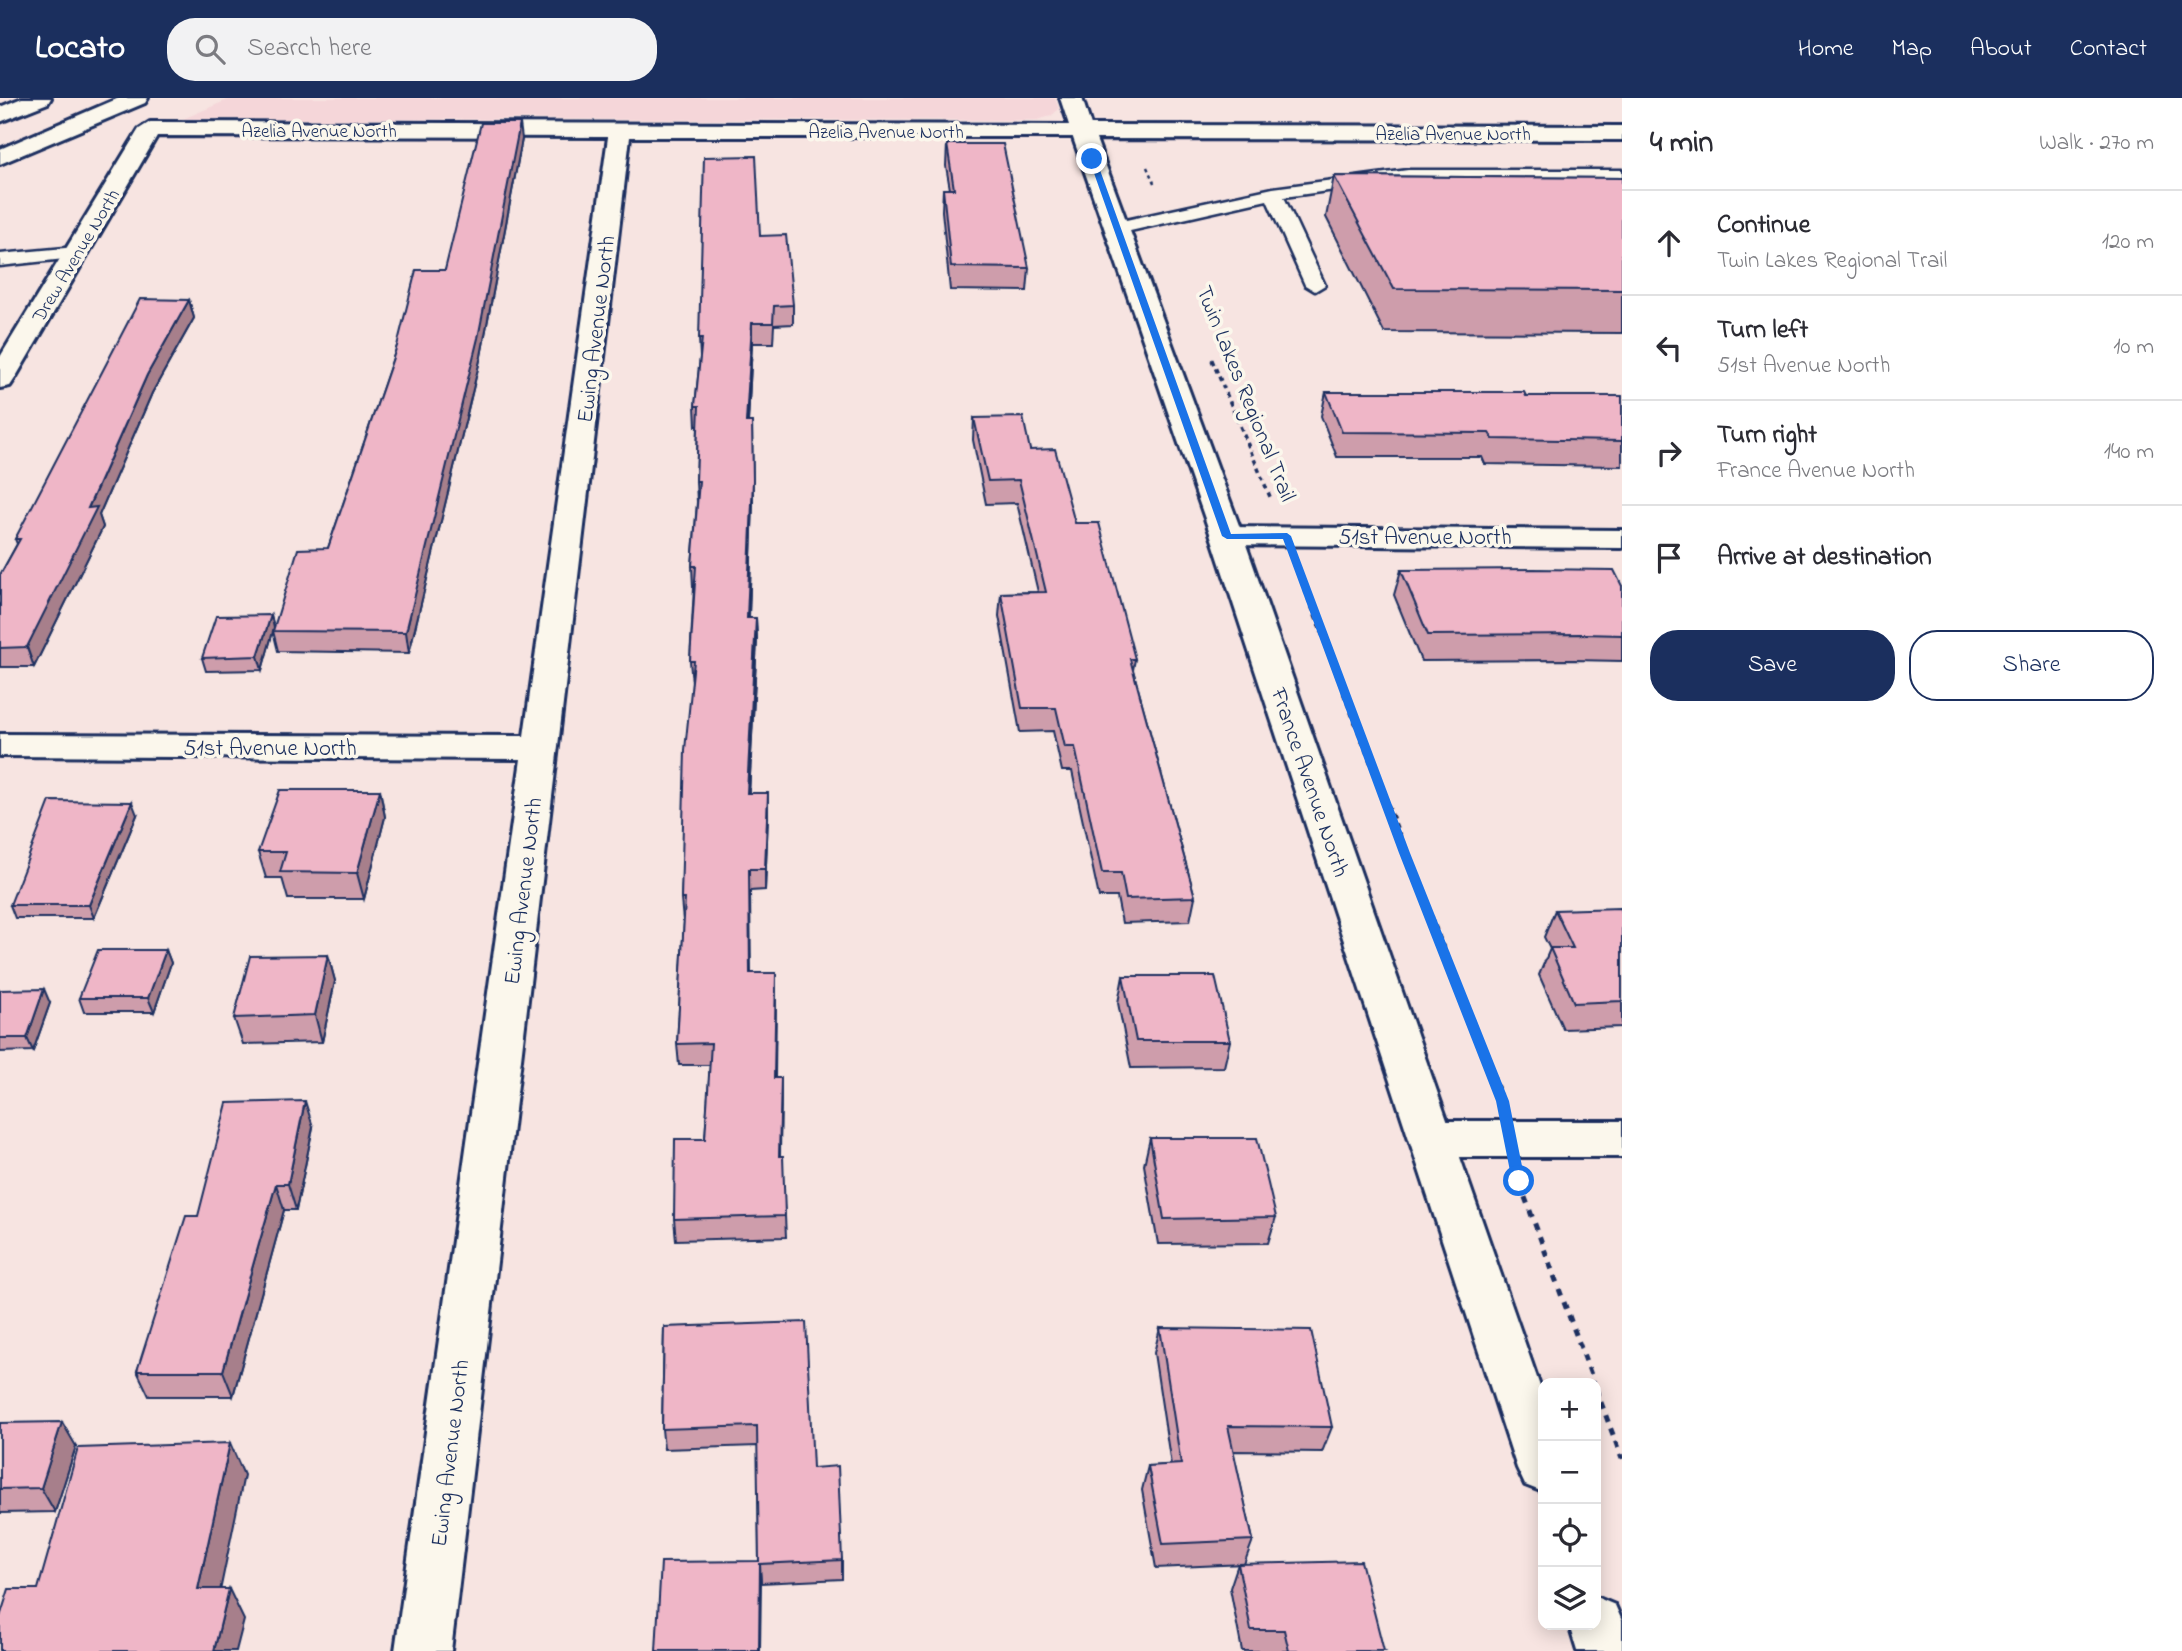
<!DOCTYPE html>
<html lang="en">
<head>
<meta charset="utf-8">
<style>
  body { margin:0; font-family:"Indie Flower",sans-serif; background:#f2f2f3; color:#2b2b33 }
  .controls { position:absolute; right:21px; bottom:21px; display:grid; overflow:hidden; border-radius:14px; box-shadow:0 4px 18px #0003 }
  .controls button { width:63px; height:63px; display:grid; place-items:center; padding:0; border:0; border-bottom:2px solid #e1e1e2; background:#fff; color:#2b2b33; font:35px sans-serif }
  .stop { position:absolute; width:21px; height:21px; margin:-16px; border:5px solid #1a73e8; border-radius:50%; background:#fff }
  .stop.end { background:#1a73e8; border-color:#fff; box-shadow:0 2px 7px #0008 }
  .list { margin:0; padding:0; list-style:none }
  h2 { display:flex; justify-content:space-between; align-items:center; height:91px; margin:0; padding:0 28px; font-size:30px }
  h2 small { font-size:23px; font-weight:400; color:#7c7c81 }
  .list li { display:grid; grid-template-columns:46px 1fr auto; gap:21px; align-items:center; box-sizing:border-box; height:105px; padding:0 28px; border-top:2px solid #e1e1e2 }
  .list b { display:block; font-size:26px; white-space:nowrap }
  .list p { margin:0; font-size:23px; white-space:nowrap; color:#7c7c81 }
  .list em { font-size:23px; font-style:normal; color:#7c7c81 }
  .actions { display:flex; gap:14px; padding:21px 28px }
  .actions a { flex:1; padding:16px 0; border:2px solid #1b2f5e; border-radius:28px; text-align:center; font-size:24px; color:#1b2f5e }
  .actions .main { background:#1b2f5e; color:#fff }
  .icon { flex:none; width:38px; height:38px; fill:none; stroke:currentColor; stroke-width:2; stroke-linecap:round; stroke-linejoin:round }
  .map { position:relative; flex:none; width:1622px; height:1553px; overflow:hidden }
  header { display:flex; align-items:center; gap:42px; box-sizing:border-box; height:98px; padding:0 35px; background:#1b2f5e; color:#fff }
  header strong { font-size:33px }
  nav { display:flex; gap:38px; margin-inline-start:auto; font-size:24px }
  .search { width:490px; height:63px; background:#f2f2f3; display:flex; align-items:center; gap:18px; box-sizing:border-box; padding:0 24px; border-radius:28px; color:#7c7c81; font-size:26px }
  main { display:flex }
  aside { flex:1; background:#fff }
  .map>svg:first-child { display:block }
  .built { fill:#f5d6d9 }
  .lines { fill:none; stroke-linecap:round; stroke-linejoin:round }
  .service-casing { stroke:#1b2f5e; stroke-width:5 }
  .minor-casing { stroke:#1b2f5e; stroke-width:6 }
  .tertiary-casing { stroke:#1b2f5e; stroke-width:6 }
  .motorway-casing { stroke:#1b2f5e; stroke-width:6 }
  .path-far3 { stroke:#1b2f5e; stroke-width:2.5; stroke-dasharray:3.5 3.5; stroke-linecap:butt }
  .path-far2 { stroke:#1b2f5e; stroke-width:3.5; stroke-dasharray:4.5 4.5; stroke-linecap:butt }
  .path-far1 { stroke:#1b2f5e; stroke-width:4.5; stroke-dasharray:5 5; stroke-linecap:butt }
  .path { stroke:#1b2f5e; stroke-width:5; stroke-dasharray:7 7; stroke-linecap:butt }
  .service { fill:#fbf7ec; fill-rule:evenodd }
  .minor { fill:#fbf7ec; fill-rule:evenodd }
  .tertiary { fill:#fbf7ec; fill-rule:evenodd }
  .motorway { fill:#fbf7ec; fill-rule:evenodd }
  .wall { fill:#ce9dab; stroke:#1b2f5e; stroke-width:2 }
  .shaded-wall { fill:#a77f8b; stroke:#1b2f5e; stroke-width:2 }
  .building { fill:#efb6c7; stroke:#1b2f5e; stroke-width:2 }
  .route { fill:#1a73e8 }
  .labels { text-anchor:middle; stroke-width:7; stroke-linejoin:round; paint-order:stroke }
  .far-street-label { font-size:19px; fill:#1b2f5e; stroke:#fbf7ec }
  .street-label { font-size:23px; fill:#1b2f5e; stroke:#fbf7ec }
</style>
</head>
<body>
<header>
<strong>Locato</strong>
<div class="search"><svg class="icon" aria-label="search" viewBox="0 0 24 24"><circle cx="10" cy="10" r="6"/><path d="M15 15l6 6"/></svg>Search here</div>
<nav><a>Home</a><a>Map</a><a>About</a><a>Contact</a></nav>
</header>
<main>
<div class="map">
<svg width="1622" height="1553" viewBox="0 0 1622 1553">
  <rect width="100%" height="100%" fill="#f7e4e1"/>
  <filter id="ink" filterUnits="userSpaceOnUse"><feTurbulence type="fractalNoise" baseFrequency=".0143" numOctaves="2"/><feDisplacementMap in="SourceGraphic" scale="14" xChannelSelector="R" yChannelSelector="G"/><feConvolveMatrix kernelMatrix="1 2 1 2 8 2 1 2 1" color-interpolation-filters="sRGB"/></filter>
  <g filter="url(#ink)">
    <!-- built -->
    <polygon class="built" points="232,0 1055,0 1059,11 1051,18 1037,22 183,21"/>
    <g class="lines">
      <!-- service casing -->
      <g class="service-casing">
        <g id="service">
          <polygon points="1408,72 1622,72 1622,82 1408,82 1284,99 1325,187 1315,193 1305,187 1267,102 1117,136 1108,130 1117,124 1273,90"/>
          <polygon points="76,149 83,151 86,155 83,159 0,168 0,156"/>
        </g>
      </g>
      <!-- minor casing -->
      <g class="minor-casing">
        <g id="minor">
          <polygon points="1060,0 1082,0 1093,34 1090,39 630,39 451,1553 395,1553 521,661 0,658 0,636 524,638 608,39 157,38 14,282 10,288 0,290 0,259 139,31 150,24 1069,27"/>
          <polygon points="1227,429 1622,432 1622,450 1227,447 1216,445 1211,438 1216,431"/>
          <polygon points="1433,1023 1622,1023 1622,1059 1433,1059 1417,1054 1411,1041 1417,1028"/>
        </g>
      </g>
      <!-- tertiary casing -->
      <g class="tertiary-casing">
        <g id="tertiary">
          <polygon points="1082,27 1622,28 1622,42 1096,41 1243,438 1543,1297 1543,1394 1525,1387 1517,1370 1211,438 1071,34"/>
          <polygon points="1596,1499 1615,1507 1622,1523 1622,1553 1577,1553 1569,1527 1596,1527"/>
        </g>
      </g>
      <!-- motorway casing -->
      <g class="motorway-casing">
        <g id="motorway">
          <polygon points="22,0 51,0 48,5 0,24 0,9"/>
          <polygon points="119,0 148,0 145,5 0,66 0,51"/>
        </g>
      </g>
      <!-- path-far3 -->
      <g class="path-far3">
        <polyline points="1147,69 1155,87"/>
        <polyline points="1212,261 1213,264"/>
      </g>
      <!-- path-far2 -->
      <g class="path-far2">
        <polyline points="1212,262 1271,401"/>
        <polyline points="1299,475 1345,597"/>
      </g>
      <!-- path-far1 -->
      <polyline class="path-far1" points="1344,595 1500,996"/>
      <!-- path -->
      <g class="path">
        <polyline points="1520,1086 1594,1285"/>
        <polyline points="1596,1291 1622,1361"/>
      </g>
      <!-- service -->
      <use href="#service" class="service"/>
      <!-- minor -->
      <use href="#minor" class="minor"/>
      <!-- tertiary -->
      <use href="#tertiary" class="tertiary"/>
      <!-- motorway -->
      <use href="#motorway" class="motorway"/>
    </g>
    <!-- wall -->
    <g class="wall">
      <polygon points="522,41 481,258 409,555 278,553 273,533 262,572 206,573 202,560 271,517 274,530 328,450 397,248 445,172"/>
      <polygon points="947,46 1029,170 1027,193 950,192 942,113 943,91 950,91 946,68"/>
      <polygon points="1334,78 1622,80 1622,235 1384,234 1326,119"/>
      <polygon points="760,138 793,207 793,226 774,227 773,245 752,245 748,324 753,403 749,520 756,520 757,541 749,695 768,695 768,717 765,792 750,793 751,875 776,897 775,980 781,980 780,1058 785,1118 786,1139 676,1142 674,1121 705,1041 710,967 679,967 677,946 684,823 683,823 681,801 692,585 690,563 694,489 693,489 692,468 697,404 696,383 698,328 696,328 695,308 700,259 699,240"/>
      <polygon points="189,202 194,220 152,295 99,417 103,429 34,569 0,569 0,477 17,446 15,441"/>
      <polygon points="1326,294 1526,298 1622,298 1622,368 1485,366 1482,359 1337,359 1321,318"/>
      <polygon points="974,320 1030,352 1075,425 1135,561 1133,572 1195,799 1190,823 1122,825 1117,799 1099,799 1072,673 1062,673 1053,633 1020,634 999,518 1001,495 1038,494 1017,405 986,406 973,342"/>
      <polygon points="1401,472 1622,488 1622,563 1573,562 1421,563 1394,497"/>
      <polygon points="380,692 385,719 364,801 288,801 282,780 266,780 258,754"/>
      <polygon points="137,717 94,820 15,820 10,807"/>
      <polygon points="1555,812 1622,814 1622,929 1563,931 1539,877 1550,851 1544,839"/>
      <polygon points="166,852 171,865 154,914 84,914 79,900"/>
      <polygon points="328,857 335,883 322,944 243,946 234,920"/>
      <polygon points="1123,878 1230,943 1224,969 1131,970 1118,905"/>
      <polygon points="0,892 50,905 33,953 0,954"/>
      <polygon points="313,1029 296,1112 284,1112 233,1298 149,1298 137,1273 198,1118"/>
      <polygon points="1150,1040 1276,1119 1268,1145 1158,1146 1144,1067"/>
      <polygon points="664,1229 813,1370 842,1462 842,1481 761,1485 759,1463 758,1348 664,1351 662,1331"/>
      <polygon points="1160,1230 1332,1329 1322,1354 1233,1353 1253,1442 1244,1466 1156,1470 1142,1392 1148,1368 1171,1367 1154,1255"/>
      <polygon points="0,1325 76,1348 55,1414 0,1415"/>
      <polygon points="1238,1466 1384,1553 1242,1553 1230,1490"/>
    </g>
    <!-- shaded-wall -->
    <g class="shaded-wall">
      <polygon points="520,25 522,41 481,258 409,555 406,534"/>
      <polygon points="189,202 194,220 152,295 99,417 103,429 34,569 27,549 147,277"/>
      <polygon points="752,225 752,245 747,344 746,324"/>
      <polygon points="752,324 753,403 748,541 747,520"/>
      <polygon points="271,517 274,530 262,572 258,558"/>
      <polygon points="756,520 757,541 748,717 747,695"/>
      <polygon points="380,692 385,719 364,801 357,775"/>
      <polygon points="768,695 768,717 765,792 765,771"/>
      <polygon points="132,704 137,717 94,820 89,807"/>
      <polygon points="166,852 171,865 154,914 148,900"/>
      <polygon points="328,857 335,883 322,944 315,917"/>
      <polygon points="776,875 776,897 774,1001 774,980"/>
      <polygon points="44,891 50,905 33,953 27,940"/>
      <polygon points="781,980 781,1001 779,1080 779,1058"/>
      <polygon points="305,1003 313,1029 296,1112 288,1086"/>
      <polygon points="276,1086 284,1112 233,1298 223,1273"/>
      <polygon points="62,1324 76,1348 55,1414 41,1390"/>
      <polygon points="230,1345 244,1377 214,1522 198,1491"/>
      <polygon points="760,1466 761,1485 760,1553 759,1553"/>
      <polygon points="229,1491 244,1522 236,1553 214,1553"/>
    </g>
    <!-- building -->
    <g class="building">
      <polygon points="481,25 520,25 478,240 406,534 273,533 298,451 328,450 397,248 416,172 445,172"/>
      <polygon points="947,46 1003,46 1029,170 951,169 943,91 954,91"/>
      <polygon points="756,58 760,138 786,137 793,207 774,208 773,225 752,225 746,324 752,324 753,382 747,520 756,520 747,695 768,695 765,771 749,771 750,875 776,875 774,980 781,980 779,1058 783,1058 785,1118 674,1121 675,1041 705,1041 711,945 677,946 685,801 681,801 685,652 694,563 690,563 696,468 692,468 699,383 696,383 699,308 695,308 702,240 699,240 704,59"/>
      <polygon points="1334,78 1622,80 1622,192 1394,191"/>
      <polygon points="140,201 189,202 147,277 88,410 97,409 27,549 0,550 0,477 20,441 15,441"/>
      <polygon points="1326,294 1524,294 1526,298 1622,298 1622,343 1493,341 1489,335 1342,334"/>
      <polygon points="1023,319 1030,352 1055,351 1075,425 1099,425 1135,561 1130,561 1195,799 1126,801 1121,775 1102,775 1075,649 1065,649 1056,610 1022,610 1001,495 1046,494 1019,382 988,383 974,320"/>
      <polygon points="1533,471 1614,472 1622,488 1622,537 1582,536 1428,537 1401,472"/>
      <polygon points="271,517 258,558 202,560 216,518"/>
      <polygon points="280,692 380,692 357,775 280,774 286,754 258,754"/>
      <polygon points="50,703 132,704 89,807 10,807"/>
      <polygon points="1620,810 1622,814 1622,903 1574,905 1550,850 1573,850 1555,812"/>
      <polygon points="98,852 166,852 148,900 79,900"/>
      <polygon points="328,857 315,917 234,920 250,858"/>
      <polygon points="1123,878 1215,878 1230,943 1136,943"/>
      <polygon points="44,891 27,940 0,940 0,892"/>
      <polygon points="305,1003 288,1086 276,1086 223,1273 137,1273 186,1118 198,1118 227,1005"/>
      <polygon points="1150,1040 1257,1040 1276,1119 1164,1121"/>
      <polygon points="806,1224 813,1370 838,1368 842,1462 760,1466 759,1553 656,1553 661,1464 759,1463 757,1328 662,1331 664,1229"/>
      <polygon points="1160,1230 1311,1232 1332,1329 1228,1328 1253,1442 1163,1446 1148,1368 1181,1366"/>
      <polygon points="62,1324 41,1390 0,1391 0,1325"/>
      <polygon points="230,1345 198,1491 229,1491 214,1553 0,1553 0,1519 9,1491 38,1491 78,1350"/>
      <polygon points="1361,1463 1384,1553 1289,1553 1284,1532 1251,1532 1238,1466"/>
    </g>
  </g>
  <!-- route -->
  <polygon class="route" points="1092,59 1096,61 1231,436 1287,435 1291,438 1410,755 1509,1003 1525,1083 1523,1087 1519,1088 1512,1083 1496,1003 1399,755 1283,441 1227,441 1222,438 1089,61"/>
  <g class="labels">
    <!-- far-street labels -->
    <g class="far-street-label">
      <text x="319" y="39">Azelia Avenue North</text>
      <text x="886" y="40">Azelia Avenue North</text>
      <text x="1453" y="42">Azelia Avenue North</text>
      <text transform="translate(75 157) rotate(-59)" y="7">Drew Avenue North</text>
    </g>
    <!-- street labels -->
    <g class="street-label">
      <text transform="translate(595 231) rotate(-83)" y="8">Ewing Avenue North</text>
      <text transform="translate(1247 295) rotate(68)" y="8">Twin Lakes Regional Trail</text>
      <text x="1425" y="446">51st Avenue North</text>
      <text x="270" y="657">51st Avenue North</text>
      <text transform="translate(1311 684) rotate(71)" y="8">France Avenue North</text>
      <text transform="translate(522 793) rotate(-83)" y="8">Ewing Avenue North</text>
      <text transform="translate(449 1355) rotate(-83)" y="8">Ewing Avenue North</text>
    </g>
  </g>
</svg>
<div class="controls">
<button>+</button>
<button>−</button>
<button><svg class="icon" aria-label="locate" viewBox="0 0 24 24"><circle cx="12" cy="12" r="6"/><path d="M12 2v4M12 18v4M2 12h4M18 12h4"/></svg></button>
<button><svg class="icon" aria-label="layers" viewBox="0 0 24 24"><path d="M12 4l9 5-9 5-9-5zM3 14l9 5 9-5"/></svg></button>
</div>
<div class="stop" style="left:1519px;top:1083px"></div>
<div class="stop end" style="left:1092px;top:61px"></div>
</div>
<aside>
<h2>4 min<small>Walk · 270 m</small></h2>
<ul class="list">
<li><svg class="icon" aria-label="ahead" viewBox="0 0 24 24"><path d="M12 20V5M6 11l6-6 6 6"/></svg><div><b>Continue</b><p>Twin Lakes Regional Trail</p></div><em>120 m</em></li>
<li><svg class="icon" aria-label="left" viewBox="0 0 24 24"><path d="M17 20v-9H6M10 6l-5 5 5 5"/></svg><div><b>Turn left</b><p>51st Avenue North</p></div><em>10 m</em></li>
<li><svg class="icon" aria-label="right" viewBox="0 0 24 24"><path d="M7 20v-9h11M14 6l5 5-5 5"/></svg><div><b>Turn right</b><p>France Avenue North</p></div><em>140 m</em></li>
<li><svg class="icon" aria-label="arrive" viewBox="0 0 24 24"><path d="M6 21V4h12l-3 4 3 4H6"/></svg><div><b>Arrive at destination</b></div></li>
</ul>
<div class="actions"><a class="main">Save</a><a>Share</a></div>
</aside>
</main>
</body>
</html>
